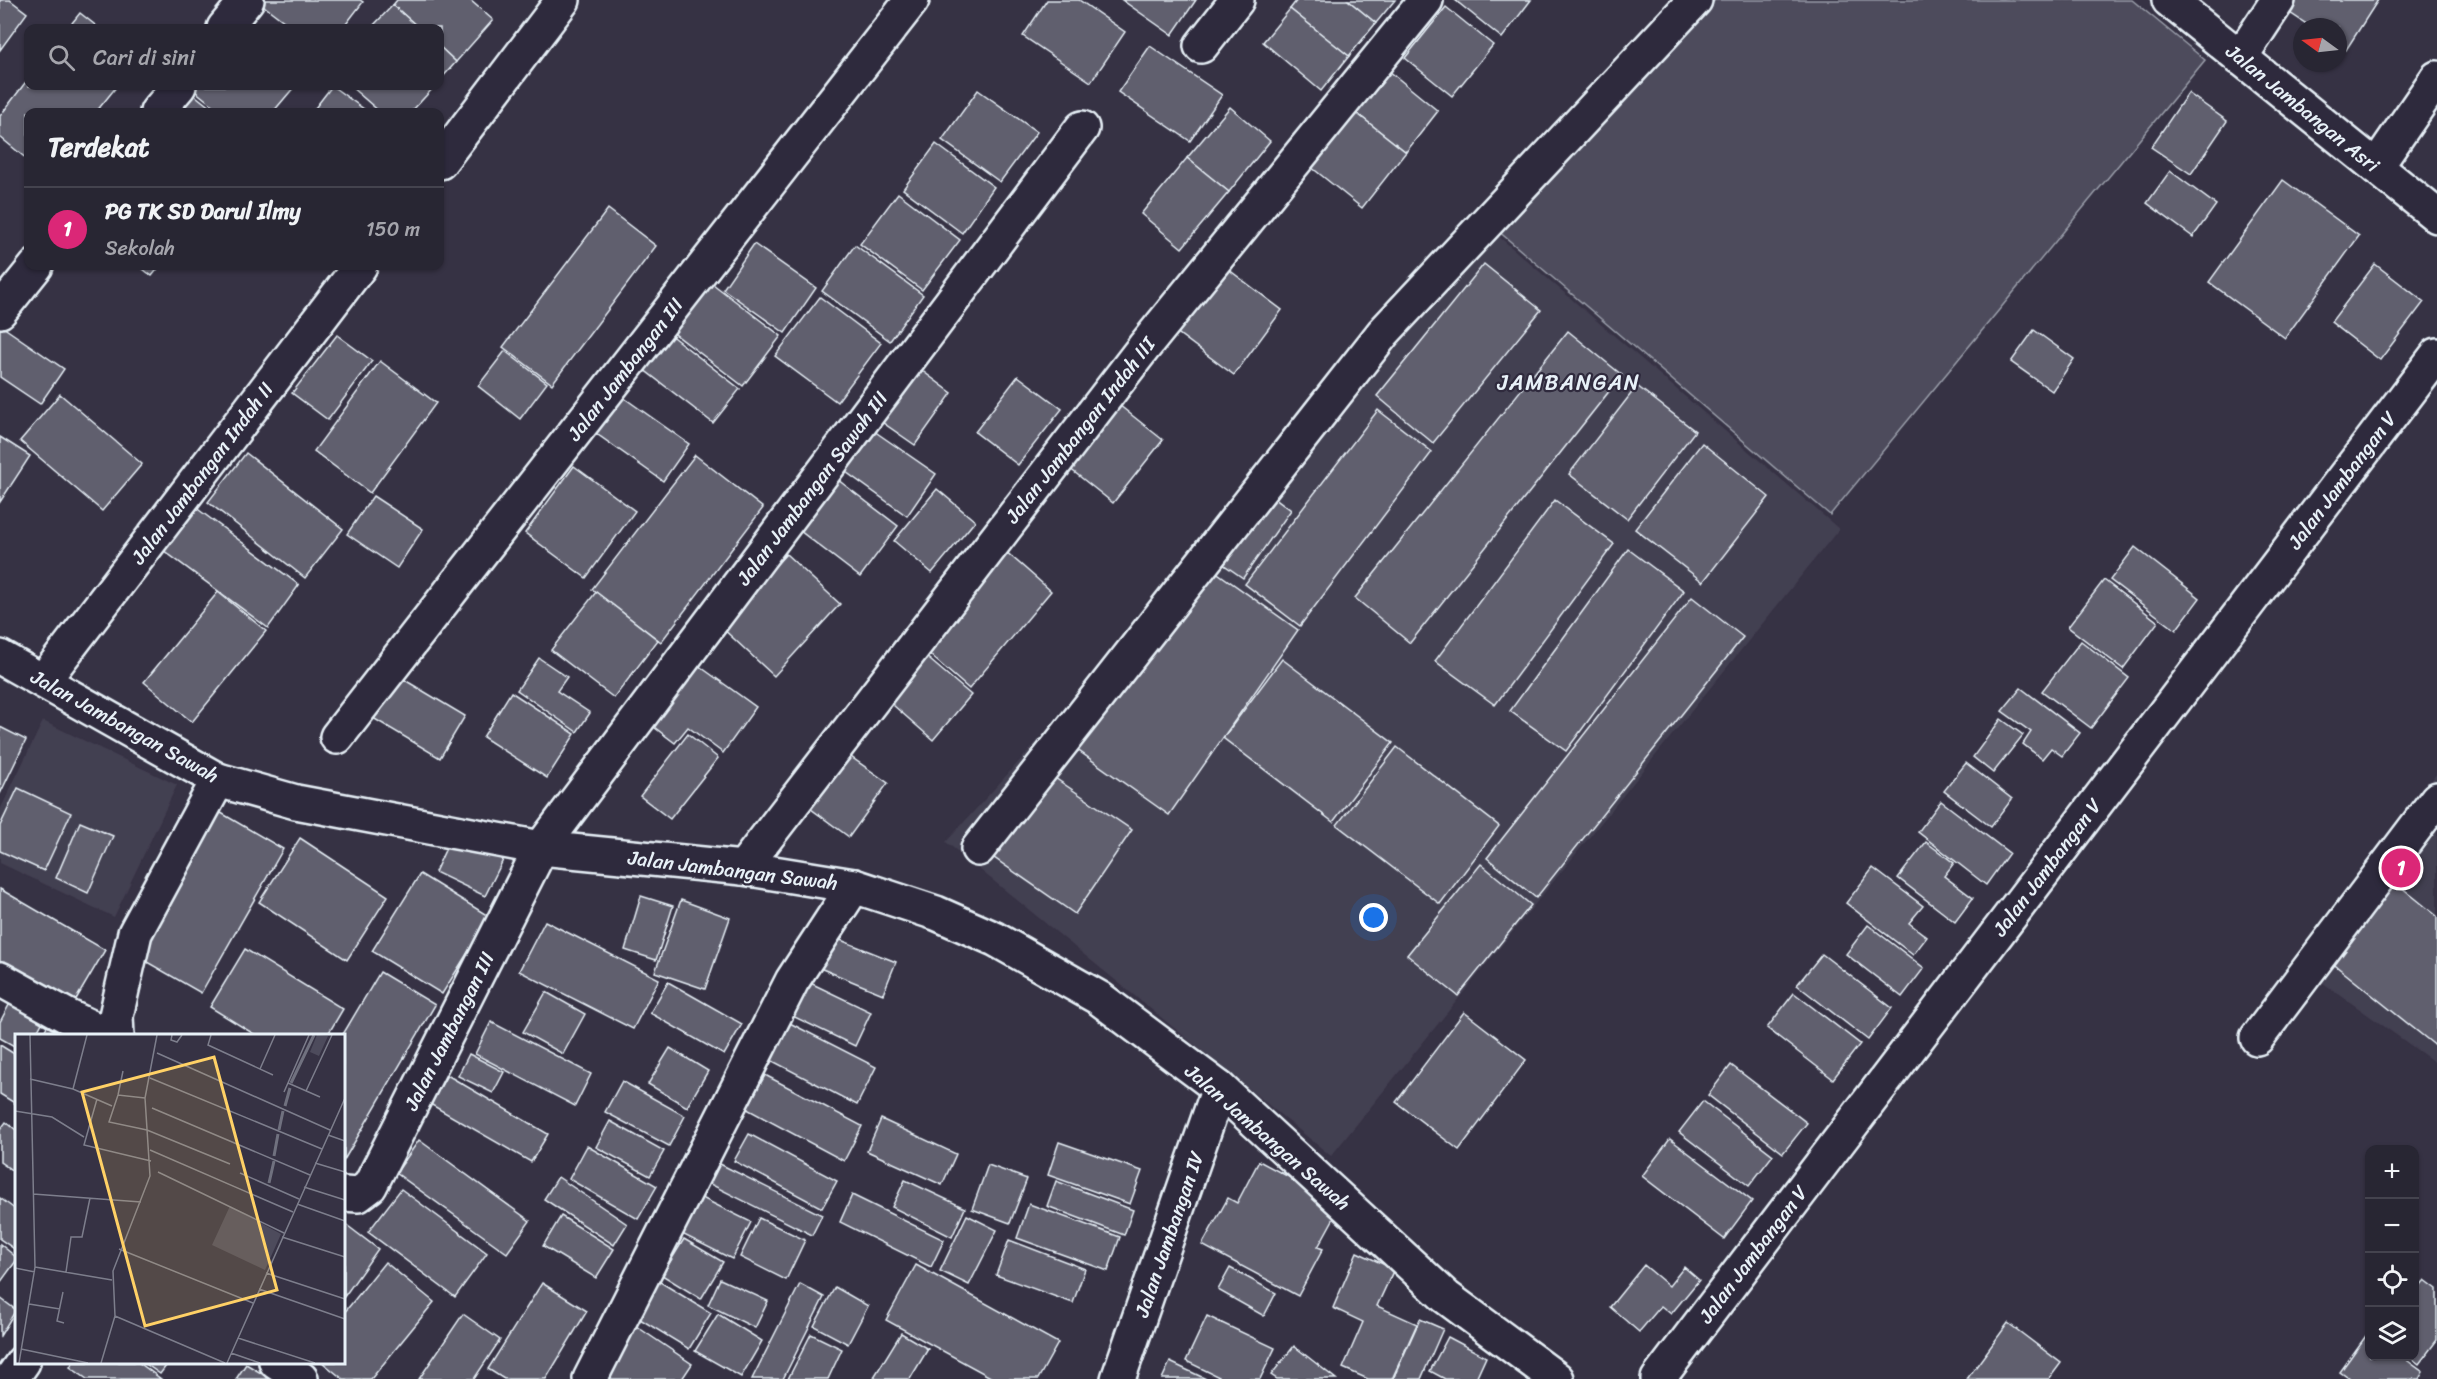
<!DOCTYPE html>
<html lang="id">
<head>
<meta charset="utf-8">
<style>
  body { margin:0; font-family:Sriracha,sans-serif; background:#34323f; color:#f1f3f6 }
  .controls { position:absolute; right:18px; bottom:18px; display:grid; overflow:hidden; border-radius:12px; box-shadow:0 2px 4px #0004 }
  .controls button { width:54px; height:54px; display:grid; place-items:center; padding:0; border:0; border-bottom:2px solid #44434e; background:#282633; color:#f1f3f6; font:30px sans-serif }
  .compass { position:absolute; left:2293px; top:18px; width:54px; height:54px; border-radius:50%; background:#282633; box-shadow:0 2px 4px #0004; rotate:285deg }
  .you { position:absolute; left:1374px; top:918px; width:21px; height:21px; margin:-15px; border:4px solid #fff; border-radius:50%; background:#1a73e8; box-shadow:0 0 0 9px #1a73e833 }
  .badge { display:grid; place-items:center; width:39px; height:39px; border-radius:50%; background:#db2777; color:#fff; font-size:20px; font-weight:700 }
  .pin { position:absolute; translate:-50% -50%; border:3px solid #fff; box-shadow:0 2px 6px #0006 }
  .list { margin:0; padding:0; list-style:none }
  h2 { display:flex; justify-content:space-between; align-items:center; height:78px; margin:0; padding:0 24px; font-size:26px }
  h2 small { font-size:20px; font-weight:400; color:#a5a5ac }
  .list li { display:grid; grid-template-columns:39px 1fr auto; gap:18px; align-items:center; box-sizing:border-box; height:84px; padding:0 24px; border-top:2px solid #44434e }
  .list b { display:block; font-size:22px; white-space:nowrap }
  .list p { margin:0; font-size:20px; white-space:nowrap; color:#a5a5ac }
  .list em { font-size:20px; font-style:normal; color:#a5a5ac }
  .icon { flex:none; width:33px; height:33px; fill:none; stroke:currentColor; stroke-width:2; stroke-linecap:round; stroke-linejoin:round }
  .map { position:relative; flex:none; width:2437px; height:1379px; overflow:hidden }
  .search { position:absolute; background:#282633; box-shadow:0 2px 4px #0004; left:24px; top:24px; width:420px; height:66px; display:flex; align-items:center; gap:15px; box-sizing:border-box; padding:0 21px; border-radius:12px; color:#a5a5ac; font-size:22px }
  .panel { position:absolute; background:#282633; box-shadow:0 2px 4px #0004; left:24px; top:108px; width:420px; height:162px; border-radius:12px }
  .map>svg:first-child { display:block }
  .built { fill:#433f51 }
  .green { fill:#4d4b5c; stroke:#9a9eaa; stroke-width:1.5 }
  .building { fill:#605e6e; stroke:#e8f1f8; stroke-width:1.5 }
  .lines { fill:none; stroke-linecap:round; stroke-linejoin:round }
  .minor-casing { stroke:#e8f1f8; stroke-width:38 }
  .minor { stroke:#2f2a3d; stroke-width:33 }
  .labels { text-anchor:middle; stroke-width:4.5; stroke-linejoin:round; paint-order:stroke }
  .street-label { font-size:20px; fill:#e8f1f8; stroke:#2f2a3d }
  .quarter-label { font-size:22px; letter-spacing:1.5px; fill:#e8f1f8; stroke:#2f2a3d }
  .inset-river { fill:none; stroke:#70717f; stroke-width:3 }
  .inset-road { fill:none; stroke:#7d7e8c; stroke-width:1.5 }
  .view { fill:#ffd166; fill-opacity:0.15; stroke:#ffd166; stroke-width:3 }
  .inset-edge { fill:none; stroke:#e8f1f8; stroke-width:3 }
</style>
</head>
<body>
<div class="map">
<svg width="2437" height="1379" viewBox="0 0 2437 1379">
  <rect width="100%" height="100%" fill="#363244"/>
  <filter id="ink" filterUnits="userSpaceOnUse"><feTurbulence type="fractalNoise" baseFrequency=".0167" numOctaves="2"/><feDisplacementMap in="SourceGraphic" scale="12" xChannelSelector="R" yChannelSelector="G"/><feConvolveMatrix kernelMatrix="1 2 1 2 8 2 1 2 1" color-interpolation-filters="sRGB"/></filter>
  <g filter="url(#ink)">
    <!-- built -->
    <g class="built">
      <polygon points="1497,235 1839,529 1331,1156 946,842"/>
      <polygon points="43,721 177,785 114,917 0,863 0,810"/>
      <polygon points="2437,773 2437,1064 2295,963"/>
    </g>
    <!-- green -->
    <polygon class="green" points="1715,0 2132,0 2205,60 1830,515 1497,230"/>
    <!-- building -->
    <g class="building">
      <polygon points="0,0 10,0 27,13 0,50"/>
      <polygon points="263,0 360,0 363,2 343,28 293,28 260,3"/>
      <polygon points="397,0 470,0 493,20 456,62 440,47 440,28 419,28 393,5"/>
      <polygon points="1047,0 1079,0 1125,32 1091,82 1023,36"/>
      <polygon points="1122,0 1196,0 1172,35"/>
      <polygon points="1297,0 1348,0 1376,23 1349,56 1290,9"/>
      <polygon points="1348,0 1395,0 1376,23"/>
      <polygon points="1455,0 1531,0 1502,38"/>
      <polygon points="2294,0 2378,0 2346,50 2338,45 2338,27 2311,27 2287,11"/>
      <polygon points="393,5 419,28 371,28"/>
      <polygon points="1446,7 1493,45 1452,96 1405,58"/>
      <polygon points="1290,9 1349,56 1321,91 1263,42"/>
      <polygon points="80,13 99,28 68,28"/>
      <polygon points="1150,46 1222,95 1190,141 1118,92"/>
      <polygon points="440,47 456,62 440,80"/>
      <polygon points="1383,66 1438,111 1406,152 1350,108"/>
      <polygon points="28,79 28,86 117,86 96,112 28,112 28,160 0,137 0,116"/>
      <polygon points="189,86 295,86 273,112 221,112"/>
      <polygon points="332,86 368,112 312,112"/>
      <polygon points="350,86 435,86 411,112 380,112"/>
      <polygon points="187,89 216,112 168,112"/>
      <polygon points="978,90 1037,132 1000,182 942,140"/>
      <polygon points="2188,93 2227,121 2191,174 2151,147"/>
      <polygon points="1230,107 1270,141 1229,192 1187,158"/>
      <polygon points="1350,108 1406,152 1362,208 1306,163"/>
      <polygon points="936,144 994,187 962,233 903,189"/>
      <polygon points="1187,158 1229,192 1182,248 1141,214"/>
      <polygon points="2170,171 2216,205 2193,237 2147,203"/>
      <polygon points="2283,180 2359,236 2285,338 2209,282"/>
      <polygon points="898,193 960,240 922,290 860,244"/>
      <polygon points="608,209 656,246 552,384 503,347"/>
      <polygon points="754,244 816,288 785,333 723,289"/>
      <polygon points="855,245 923,295 890,341 822,291"/>
      <polygon points="1220,263 1282,310 1234,375 1171,328"/>
      <polygon points="1484,264 1541,310 1433,443 1377,396"/>
      <polygon points="2375,264 2424,302 2380,360 2331,322"/>
      <polygon points="139,266 160,266 152,276"/>
      <polygon points="709,281 781,336 743,386 671,331"/>
      <polygon points="820,297 881,343 837,402 775,356"/>
      <polygon points="0,325 64,369 40,404 0,377"/>
      <polygon points="2034,330 2074,359 2052,391 2011,362"/>
      <polygon points="1568,331 1622,375 1410,643 1355,598"/>
      <polygon points="669,334 740,389 713,423 643,369"/>
      <polygon points="337,335 372,361 328,420 292,393"/>
      <polygon points="505,351 547,383 520,419 478,386"/>
      <polygon points="380,361 436,403 370,493 314,451"/>
      <polygon points="917,367 952,393 915,445 879,420"/>
      <polygon points="1018,376 1062,409 1018,465 975,432"/>
      <polygon points="1637,386 1695,431 1627,519 1569,474"/>
      <polygon points="60,394 142,464 102,511 20,441"/>
      <polygon points="620,395 689,444 663,481 594,432"/>
      <polygon points="1119,405 1163,440 1113,503 1069,468"/>
      <polygon points="1378,410 1432,452 1300,626 1245,584"/>
      <polygon points="874,431 936,474 907,516 846,472"/>
      <polygon points="0,437 30,456 0,502"/>
      <polygon points="1702,443 1769,497 1703,582 1635,529"/>
      <polygon points="246,453 343,529 305,578 208,502"/>
      <polygon points="695,455 763,508 661,642 592,589"/>
      <polygon points="574,466 635,511 586,578 525,533"/>
      <polygon points="829,473 898,526 860,577 791,524"/>
      <polygon points="1262,488 1291,510 1243,578 1213,557"/>
      <polygon points="937,489 975,521 932,573 894,541"/>
      <polygon points="373,496 423,529 397,568 347,534"/>
      <polygon points="1555,500 1614,544 1495,705 1435,661"/>
      <polygon points="195,507 299,585 268,628 163,550"/>
      <polygon points="2135,547 2200,598 2176,630 2110,580"/>
      <polygon points="1628,549 1684,591 1566,751 1510,711"/>
      <polygon points="1004,550 1051,591 969,689 921,647"/>
      <polygon points="786,554 840,604 774,676 720,626"/>
      <polygon points="1205,564 1298,630 1169,815 1076,749"/>
      <polygon points="2104,580 2158,622 2123,669 2068,627"/>
      <polygon points="218,592 266,631 192,722 144,682"/>
      <polygon points="596,592 658,640 614,698 551,650"/>
      <polygon points="1692,597 1743,637 1536,898 1487,858"/>
      <polygon points="2081,641 2129,678 2091,728 2042,691"/>
      <polygon points="923,654 971,695 933,740 885,698"/>
      <polygon points="539,658 567,677 557,691 590,713 577,732 517,690"/>
      <polygon points="1282,659 1393,743 1333,822 1223,738"/>
      <polygon points="695,663 756,707 723,753 688,727 675,743 650,724"/>
      <polygon points="398,676 465,716 440,758 373,718"/>
      <polygon points="2021,688 2080,733 2062,756 2051,748 2042,759 2023,744 2031,732 2002,711"/>
      <polygon points="511,692 575,734 547,778 483,737"/>
      <polygon points="2001,719 2023,735 1993,773 1973,757"/>
      <polygon points="0,727 26,740 0,794"/>
      <polygon points="688,734 718,758 670,819 640,796"/>
      <polygon points="1397,747 1499,826 1440,904 1337,825"/>
      <polygon points="841,750 888,783 849,837 803,803"/>
      <polygon points="1966,763 2012,799 1991,827 1944,791"/>
      <polygon points="1043,770 1132,830 1075,914 987,853"/>
      <polygon points="18,788 71,813 44,871 0,851 0,826"/>
      <polygon points="1941,801 2009,853 1986,885 1918,832"/>
      <polygon points="216,810 283,849 201,993 133,954"/>
      <polygon points="80,822 113,836 88,893 56,878"/>
      <polygon points="453,833 504,858 485,896 435,872"/>
      <polygon points="300,838 388,896 347,960 259,902"/>
      <polygon points="1926,842 1954,863 1944,876 1973,898 1955,922 1898,878"/>
      <polygon points="1481,864 1531,905 1458,996 1407,955"/>
      <polygon points="1873,868 1923,906 1909,923 1927,937 1913,955 1846,903"/>
      <polygon points="420,874 490,917 442,994 372,951"/>
      <polygon points="2385,874 2437,916 2437,1047 2321,954"/>
      <polygon points="0,889 105,950 68,1013 0,974"/>
      <polygon points="641,896 673,906 656,960 625,950"/>
      <polygon points="681,900 730,918 705,989 655,972"/>
      <polygon points="545,921 659,979 633,1029 519,971"/>
      <polygon points="1868,925 1924,968 1902,997 1846,954"/>
      <polygon points="828,935 896,962 883,994 815,966"/>
      <polygon points="245,949 343,1009 327,1036 257,1036 210,1007"/>
      <polygon points="1822,954 1892,1008 1868,1040 1797,985"/>
      <polygon points="380,972 435,1005 344,1160 342,1036"/>
      <polygon points="798,977 871,1012 855,1046 782,1011"/>
      <polygon points="668,982 742,1024 724,1055 650,1013"/>
      <polygon points="17,990 50,1008 35,1036 16,1036 16,1047 0,1038 0,1022"/>
      <polygon points="546,992 585,1014 563,1054 523,1032"/>
      <polygon points="1794,993 1860,1044 1833,1079 1767,1028"/>
      <polygon points="1464,1012 1526,1060 1459,1150 1396,1102"/>
      <polygon points="776,1016 876,1067 857,1105 757,1053"/>
      <polygon points="491,1022 591,1074 575,1106 475,1054"/>
      <polygon points="47,1026 62,1036 42,1036"/>
      <polygon points="0,1045 16,1055 16,1104 0,1094"/>
      <polygon points="670,1048 708,1071 687,1107 648,1084"/>
      <polygon points="469,1054 504,1072 493,1093 458,1076"/>
      <polygon points="1731,1065 1807,1123 1783,1153 1708,1095"/>
      <polygon points="447,1075 548,1134 531,1162 430,1104"/>
      <polygon points="765,1075 862,1126 844,1161 747,1109"/>
      <polygon points="622,1081 685,1116 669,1146 605,1112"/>
      <polygon points="1703,1101 1773,1155 1749,1186 1679,1132"/>
      <polygon points="881,1119 956,1154 942,1185 867,1151"/>
      <polygon points="610,1121 664,1151 650,1176 596,1147"/>
      <polygon points="6,1122 16,1130 16,1173 0,1162 0,1130"/>
      <polygon points="749,1134 837,1181 822,1208 734,1161"/>
      <polygon points="1670,1139 1752,1201 1724,1239 1642,1176"/>
      <polygon points="419,1140 530,1221 507,1253 396,1173"/>
      <polygon points="1059,1142 1142,1171 1130,1204 1048,1175"/>
      <polygon points="587,1146 657,1186 638,1219 569,1179"/>
      <polygon points="1259,1161 1341,1205 1318,1247 1323,1249 1298,1296 1202,1245 1228,1198 1237,1203"/>
      <polygon points="720,1164 822,1215 812,1235 710,1184"/>
      <polygon points="988,1165 1027,1179 1010,1223 972,1209"/>
      <polygon points="558,1177 627,1224 614,1245 544,1199"/>
      <polygon points="905,1180 965,1208 952,1237 892,1207"/>
      <polygon points="1056,1181 1133,1210 1124,1235 1047,1206"/>
      <polygon points="401,1189 487,1253 455,1297 368,1232"/>
      <polygon points="696,1195 751,1222 732,1259 678,1232"/>
      <polygon points="852,1195 944,1240 931,1267 840,1222"/>
      <polygon points="0,1198 16,1210 16,1250 0,1239"/>
      <polygon points="1029,1204 1120,1237 1108,1271 1017,1238"/>
      <polygon points="967,1215 997,1230 969,1285 940,1271"/>
      <polygon points="561,1216 614,1249 596,1278 543,1246"/>
      <polygon points="759,1218 805,1240 786,1280 740,1257"/>
      <polygon points="344,1223 378,1249 344,1297"/>
      <polygon points="684,1239 723,1262 701,1299 662,1275"/>
      <polygon points="1009,1240 1085,1269 1073,1303 996,1275"/>
      <polygon points="0,1244 16,1257 16,1261 0,1283"/>
      <polygon points="1357,1252 1394,1269 1377,1306 1417,1324 1392,1379 1368,1379 1343,1368 1363,1322 1333,1308"/>
      <polygon points="385,1262 434,1302 371,1379 343,1379 322,1362 344,1362 344,1313"/>
      <polygon points="916,1265 1058,1343 1038,1379 994,1379 886,1320"/>
      <polygon points="1644,1265 1669,1286 1684,1267 1699,1280 1671,1314 1661,1306 1639,1332 1610,1307"/>
      <polygon points="1230,1268 1276,1293 1264,1316 1218,1290"/>
      <polygon points="652,1277 711,1313 689,1349 630,1313"/>
      <polygon points="720,1279 768,1301 755,1328 708,1305"/>
      <polygon points="2425,1280 2437,1289 2437,1340 2419,1364 2409,1356 2414,1356 2414,1293"/>
      <polygon points="542,1283 587,1311 546,1379 504,1379 488,1369"/>
      <polygon points="800,1284 824,1297 783,1379 752,1379"/>
      <polygon points="835,1287 868,1306 848,1344 814,1326"/>
      <polygon points="0,1298 16,1310 0,1336"/>
      <polygon points="463,1314 500,1340 474,1379 419,1379"/>
      <polygon points="718,1314 762,1341 741,1377 695,1351"/>
      <polygon points="1207,1316 1275,1348 1260,1379 1223,1379 1186,1361"/>
      <polygon points="1420,1319 1443,1329 1421,1379 1393,1379"/>
      <polygon points="630,1322 692,1364 682,1379 599,1379"/>
      <polygon points="2008,1323 2061,1363 2049,1379 1967,1379"/>
      <polygon points="901,1333 928,1349 910,1379 877,1379 874,1377"/>
      <polygon points="2368,1333 2370,1334 2370,1356 2401,1356 2423,1372 2419,1379 2350,1379 2340,1372"/>
      <polygon points="811,1334 842,1349 828,1379 788,1379"/>
      <polygon points="1448,1337 1486,1357 1476,1379 1445,1379 1430,1371"/>
      <polygon points="1294,1346 1336,1379 1277,1379 1271,1375"/>
      <polygon points="73,1362 138,1362 161,1379 87,1379 70,1367"/>
      <polygon points="143,1362 169,1362 160,1374"/>
      <polygon points="1170,1362 1206,1379 1162,1379"/>
      <polygon points="246,1364 271,1379 236,1379"/>
    </g>
    <g class="lines">
      <!-- minor casing -->
      <g class="minor-casing">
        <g id="minor">
          <polyline points="2169,0 2437,216"/>
          <polyline points="224,28 247,0"/>
          <polyline points="1201,46 1237,0"/>
          <polyline points="2240,58 2278,0"/>
          <polyline points="157,112 179,86"/>
          <polyline points="440,162 563,0"/>
          <polyline points="2376,167 2437,78"/>
          <polyline points="0,311 36,266"/>
          <polyline points="0,657 218,780 296,802 541,848 743,868 854,886 936,913 995,939 1099,998 1219,1088 1446,1297 1557,1379"/>
          <polyline points="43,681 360,266"/>
          <polyline points="337,737 912,0"/>
          <polyline points="978,849 1383,333 1695,0"/>
          <polyline points="743,868 1144,347 1426,0"/>
          <polyline points="0,979 69,1017 110,1036"/>
          <polyline points="117,1036 116,1016 135,933 218,780"/>
          <polyline points="2257,1038 2437,799"/>
          <polyline points="344,1194 358,1195 370,1186 541,848 1082,128"/>
          <polyline points="276,1362 301,1379"/>
          <polyline points="11,1379 23,1362"/>
          <polyline points="590,1379 792,981 854,886"/>
          <polyline points="1118,1379 1219,1088"/>
          <polyline points="1658,1379 2437,355"/>
        </g>
      </g>
      <!-- minor -->
      <use href="#minor" class="minor"/>
    </g>
  </g>
  <g class="labels">
    <!-- street labels -->
    <g class="street-label">
      <text transform="translate(2303 108) rotate(39)" y="7">Jalan Jambangan Asri</text>
      <text transform="translate(625 369) rotate(-52)" y="7">Jalan Jambangan III</text>
      <text transform="translate(1080 430) rotate(-52)" y="7">Jalan Jambangan Indah III</text>
      <text transform="translate(202 473) rotate(-53)" y="7">Jalan Jambangan Indah II</text>
      <text transform="translate(2342 480) rotate(-53)" y="7">Jalan Jambangan V</text>
      <text transform="translate(812 488) rotate(-53)" y="7">Jalan Jambangan Sawah III</text>
      <text transform="translate(125 726) rotate(29)" y="7">Jalan Jambangan Sawah</text>
      <text transform="translate(2047 867) rotate(-53)" y="7">Jalan Jambangan V</text>
      <text transform="translate(733 870) rotate(7)" y="7">Jalan Jambangan Sawah</text>
      <text transform="translate(449 1031) rotate(-63)" y="7">Jalan Jambangan III</text>
      <text transform="translate(1268 1137) rotate(41)" y="7">Jalan Jambangan Sawah</text>
      <text transform="translate(1169 1234) rotate(-71)" y="7">Jalan Jambangan IV</text>
      <text transform="translate(1753 1254) rotate(-53)" y="7">Jalan Jambangan V</text>
    </g>
    <!-- quarter labels -->
    <g class="quarter-label">
      <text x="1569" y="390">JAMBANGAN</text>
    </g>
  </g>
  <!-- overview -->
  <g transform="translate(15 1034)">
    <rect width="330" height="330" fill="#363244"/>
    <path d="M302,1L313,2L304,22L295,18ZM215,172L266,200L250,236L197,211Z" fill="#4d4b5c"/>
    <path class="inset-river" d="M276,49L299,1M270,72L275,54M264,96L268,77M259,122L263,100M254,149L259,127"/>
    <path class="inset-road" d="M157,1L156,6L162,8L167,1M196,1L193,11L258,41M142,19L315,96M245,35L260,1M135,44L307,115M15,45L58,55L97,72M273,49L305,63M58,55L72,1M291,57L317,1M269,58L294,1M103,61L108,37M130,64L103,61L94,88L132,96L215,130M82,65L69,111L136,127M137,74L295,141M0,77L37,83L69,103M313,101L330,107M135,116L278,178M300,129L330,138M143,138L269,199M225,139L284,165M289,153L330,166M18,160L126,168M282,170L330,187M267,203L330,223M104,215L238,269M20,233L97,246M0,234L20,238M51,238L56,203H67L75,164M251,239L330,265M244,255L330,285M48,258L42,287L49,289M14,270L45,275M100,282L210,329M223,304L300,329M6,315L73,329M216,319L245,329M4,329L20,233L15,1M86,329L100,282L98,237L135,142L130,64L142,1M212,329L330,64"/>
    <path class="view" d="M199,23L262,256L130,292L67,58Z"/>
    <rect width="330" height="330" class="inset-edge"/>
  </g>
</svg>
<div class="controls">
<button>+</button>
<button>−</button>
<button><svg class="icon" aria-label="locate" viewBox="0 0 24 24"><circle cx="12" cy="12" r="6"/><path d="M12 2v4M12 18v4M2 12h4M18 12h4"/></svg></button>
<button><svg class="icon" aria-label="layers" viewBox="0 0 24 24"><path d="M12 4l9 5-9 5-9-5zM3 14l9 5 9-5"/></svg></button>
</div>
<svg class="compass" viewBox="-18 -18 36 36"><path d="M0-13l5 13h-10z" fill="#e53935"/><path d="M0 13l5-13h-10z" fill="#a5a5ac"/></svg>
<div class="you"></div>
<div class="pin badge" style="left:2401px;top:868px">1</div>
<div class="search"><svg class="icon" aria-label="search" viewBox="0 0 24 24"><circle cx="10" cy="10" r="6"/><path d="M15 15l6 6"/></svg>Cari di sini</div>
<section class="panel">
<h2>Terdekat<small></small></h2>
<ul class="list">
<li><span class="badge">1</span><div><b>PG TK SD Darul Ilmy</b><p>Sekolah</p></div><em>150 m</em></li>
</ul>
</section>
</div>
</body>
</html>
